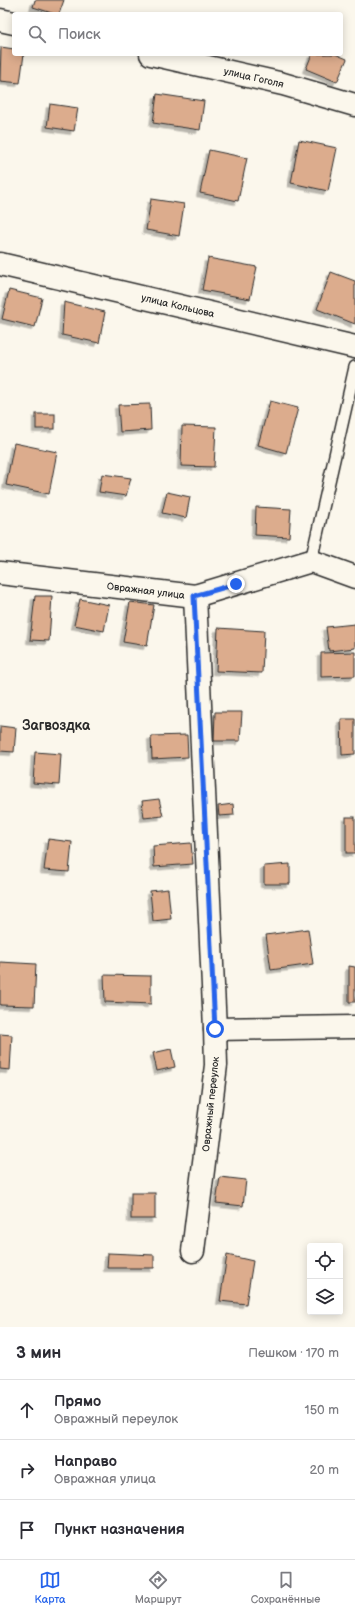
<!DOCTYPE html>
<html lang="ru">
<head>
<meta charset="utf-8">
<style>
  body { margin:0; font-family:"Balsamiq Sans",sans-serif; background:#f2f2f3; color:#2b2b33 }
  .controls { position:absolute; right:12px; bottom:12px; display:grid; overflow:hidden; border-radius:4px; box-shadow:0 2px 10px #0003 }
  .controls button { width:36px; height:36px; display:grid; place-items:center; padding:0; border:0; border-bottom:1px solid #e1e1e2; background:#fff; color:#2b2b33; font:20px sans-serif }
  .stop { position:absolute; width:12px; height:12px; margin:-9px; border:3px solid #2563eb; border-radius:50%; background:#fff }
  .stop.end { background:#2563eb; border-color:#fff; box-shadow:0 1px 4px #0008 }
  .list { margin:0; padding:0; list-style:none }
  h2 { display:flex; justify-content:space-between; align-items:center; height:52px; margin:0; padding:0 16px; font-size:17px }
  h2 small { font-size:13px; font-weight:400; color:#7c7c81 }
  .list li { display:grid; grid-template-columns:26px 1fr auto; gap:12px; align-items:center; box-sizing:border-box; height:60px; padding:0 16px; border-top:1px solid #e1e1e2 }
  .list b { display:block; font-size:15px; white-space:nowrap }
  .list p { margin:0; font-size:13px; white-space:nowrap; color:#7c7c81 }
  .list em { font-size:13px; font-style:normal; color:#7c7c81 }
  .icon { flex:none; width:22px; height:22px; fill:none; stroke:currentColor; stroke-width:2; stroke-linecap:round; stroke-linejoin:round }
  .map { position:relative; flex:none; width:355px; height:1327px; overflow:hidden }
  .search { position:absolute; background:#fff; box-shadow:0 2px 10px #0003; left:12px; right:12px; top:12px; height:44px; display:flex; align-items:center; gap:10px; box-sizing:border-box; padding:0 14px; border-radius:4px; color:#7c7c81; font-size:15px }
  .sheet { height:232px; background:#fff }
  nav { display:flex; justify-content:space-around; align-items:center; box-sizing:border-box; height:56px; border-top:1px solid #e1e1e2; background:#fff; font-size:11px; color:#7c7c81 }
  nav a { display:grid; justify-items:center; gap:2px }
  nav .on { color:#2563eb }
  .map>svg:first-child { display:block }
  .building { fill:#dcac8d; stroke:#2b2b2b; filter:url(#shadow) }
  .lines { fill:none; stroke-linecap:round; stroke-linejoin:round }
  .lane-casing { stroke:#2b2b2b; stroke-width:14 }
  .street-casing { stroke:#2b2b2b; stroke-width:25 }
  .lane { stroke:#fbf7ec; stroke-width:11 }
  .street { stroke:#fbf7ec; stroke-width:22 }
  .route { stroke:#2563eb; stroke-width:5 }
  .labels { text-anchor:middle; stroke-width:3.5; stroke-linejoin:round; paint-order:stroke }
  .street-label { font-size:10px; fill:#2b2b2b; stroke:#fbf7ec }
  .district-label { font-size:14px; font-weight:bold; fill:#2b2b2b; stroke:#fbf7ec }
</style>
</head>
<body>
<div class="map">
<svg width="355" height="1327" viewBox="0 0 355 1327">
  <defs>
    <filter id="shadow"><feDropShadow dx="-3.5" dy="3.5" stdDeviation="0" flood-color="#0004"/></filter>
  </defs>
  <rect width="100%" height="100%" fill="#fbf7ec"/>
  <filter id="ink" filterUnits="userSpaceOnUse"><feTurbulence type="fractalNoise" baseFrequency=".025" numOctaves="2"/><feDisplacementMap in="SourceGraphic" scale="8" xChannelSelector="R" yChannelSelector="G"/><feConvolveMatrix kernelMatrix="1 2 1 2 8 2 1 2 1" color-interpolation-filters="sRGB"/></filter>
  <g filter="url(#ink)">
    <!-- building -->
    <g class="building">
      <polygon points="35,0 64,0 59,14 55,14 33,7"/>
      <polygon points="1,47 14,49 14,54 24,54 20,83 0,81"/>
      <polygon points="312,54 335,54 347,59 337,82 306,69"/>
      <polygon points="157,94 204,101 200,130 153,123"/>
      <polygon points="50,104 78,108 74,131 47,127"/>
      <polygon points="299,140 337,148 328,191 291,183"/>
      <polygon points="209,150 247,158 238,201 200,193"/>
      <polygon points="151,199 184,204 179,236 146,230"/>
      <polygon points="208,258 257,267 250,299 202,290"/>
      <polygon points="331,272 355,281 355,324 317,309"/>
      <polygon points="9,290 42,298 35,327 2,319"/>
      <polygon points="64,302 105,312 99,343 62,335"/>
      <polygon points="270,401 298,408 286,453 258,445"/>
      <polygon points="150,404 151,430 120,432 118,405"/>
      <rect x="36" y="414" width="19" height="15"/>
      <polygon points="182,426 216,427 214,467 181,466"/>
      <polygon points="14,443 57,452 49,494 6,485"/>
      <polygon points="102,474 131,478 126,496 99,492"/>
      <polygon points="167,492 190,497 186,518 162,513"/>
      <polygon points="256,507 291,509 289,537 255,535"/>
      <polygon points="35,596 52,596 49,641 30,640"/>
      <polygon points="80,599 109,605 104,631 74,625"/>
      <polygon points="130,602 154,605 147,646 123,642"/>
      <polygon points="355,624 355,648 329,651 326,627"/>
      <polygon points="218,628 264,631 262,673 216,671"/>
      <polygon points="355,652 355,676 321,677 321,653"/>
      <polygon points="215,712 242,712 240,741 214,741"/>
      <polygon points="341,719 355,719 355,754 342,755"/>
      <polygon points="0,726 16,728 14,752 0,751"/>
      <polygon points="187,735 188,757 152,759 151,736"/>
      <polygon points="35,752 61,754 59,785 33,783"/>
      <polygon points="159,799 163,816 144,818 142,801"/>
      <polygon points="233,804 234,815 219,816 218,806"/>
      <rect x="346" y="817" width="9" height="36"/>
      <polygon points="48,839 72,842 69,872 44,870"/>
      <polygon points="191,843 193,864 154,867 153,846"/>
      <polygon points="290,864 290,884 264,884 264,866"/>
      <polygon points="168,889 171,919 153,921 150,891"/>
      <polygon points="308,929 313,964 271,970 266,935"/>
      <polygon points="0,962 36,964 34,1006 0,1005"/>
      <polygon points="349,966 355,967 355,1002 349,1002"/>
      <polygon points="104,975 151,976 151,1004 105,1002"/>
      <polygon points="0,1034 12,1035 10,1070 0,1069"/>
      <polygon points="171,1049 175,1067 157,1071 153,1053"/>
      <polygon points="220,1177 246,1180 243,1206 216,1203"/>
      <rect x="131" y="1193" width="24" height="26"/>
      <polygon points="108,1253 154,1255 154,1268 107,1268"/>
      <polygon points="227,1255 253,1261 246,1304 220,1301"/>
    </g>
    <g class="lines">
      <!-- lane casing -->
      <g class="lane-casing">
        <polyline id="lane" points="311,561 355,367"/>
      </g>
      <!-- street casing -->
      <g class="street-casing">
        <g id="street">
          <polyline points="0,20 14,23"/>
          <polyline points="151,54 283,84 355,105"/>
          <polyline points="0,264 355,347"/>
          <polyline points="0,573 195,596 311,561 355,577"/>
          <polyline points="215,1029 355,1027"/>
          <polyline points="193,1251 216,1065 215,1029 195,596"/>
        </g>
      </g>
      <!-- lane -->
      <use href="#lane" class="lane"/>
      <!-- street -->
      <use href="#street" class="street"/>
    </g>
  </g>
  <g class="lines" filter="url(#ink)">
    <!-- route -->
    <polyline class="route" points="215,1029 194,596 236,584"/>
  </g>
  <g class="labels">
    <!-- street labels -->
    <g class="street-label">
      <text transform="translate(254 77) rotate(13)" y="4">улица Гоголя</text>
      <text transform="translate(178 305) rotate(13)" y="4">улица Кольцова</text>
      <text transform="translate(146 590) rotate(7)" y="4">Овражная улица</text>
      <text transform="translate(210 1104) rotate(-84)" y="4">Овражный переулок</text>
    </g>
    <!-- district labels -->
    <g class="district-label">
      <text x="56" y="730">Загвоздка</text>
    </g>
  </g>
</svg>
<div class="controls">
<button><svg class="icon" aria-label="locate" viewBox="0 0 24 24"><circle cx="12" cy="12" r="6"/><path d="M12 2v4M12 18v4M2 12h4M18 12h4"/></svg></button>
<button><svg class="icon" aria-label="layers" viewBox="0 0 24 24"><path d="M12 4l9 5-9 5-9-5zM3 14l9 5 9-5"/></svg></button>
</div>
<div class="stop" style="left:215px;top:1029px"></div>
<div class="stop end" style="left:236px;top:584px"></div>
<div class="search"><svg class="icon" aria-label="search" viewBox="0 0 24 24"><circle cx="10" cy="10" r="6"/><path d="M15 15l6 6"/></svg>Поиск</div>
</div>
<section class="sheet">
<h2>3 мин<small>Пешком · 170 m</small></h2>
<ul class="list">
<li><svg class="icon" aria-label="ahead" viewBox="0 0 24 24"><path d="M12 20V5M6 11l6-6 6 6"/></svg><div><b>Прямо</b><p>Овражный переулок</p></div><em>150 m</em></li>
<li><svg class="icon" aria-label="right" viewBox="0 0 24 24"><path d="M7 20v-9h11M14 6l5 5-5 5"/></svg><div><b>Направо</b><p>Овражная улица</p></div><em>20 m</em></li>
<li><svg class="icon" aria-label="arrive" viewBox="0 0 24 24"><path d="M6 21V4h12l-3 4 3 4H6"/></svg><div><b>Пункт назначения</b></div></li>
</ul>
</section>
<nav>
<a class="on"><svg class="icon" aria-label="map" viewBox="0 0 24 24"><path d="M3 6l6-2 6 2 6-2v14l-6 2-6-2-6 2zM9 4v14M15 6v14"/></svg>Карта</a>
<a><svg class="icon" aria-label="directions" viewBox="0 0 24 24"><path d="M12 3l9 9-9 9-9-9zM9 14v-3h6M13 9l2 2-2 2"/></svg>Маршрут</a>
<a><svg class="icon" aria-label="saved" viewBox="0 0 24 24"><path d="M7 4h10v16l-5-4-5 4z"/></svg>Сохранённые</a>
</nav>
</body>
</html>
